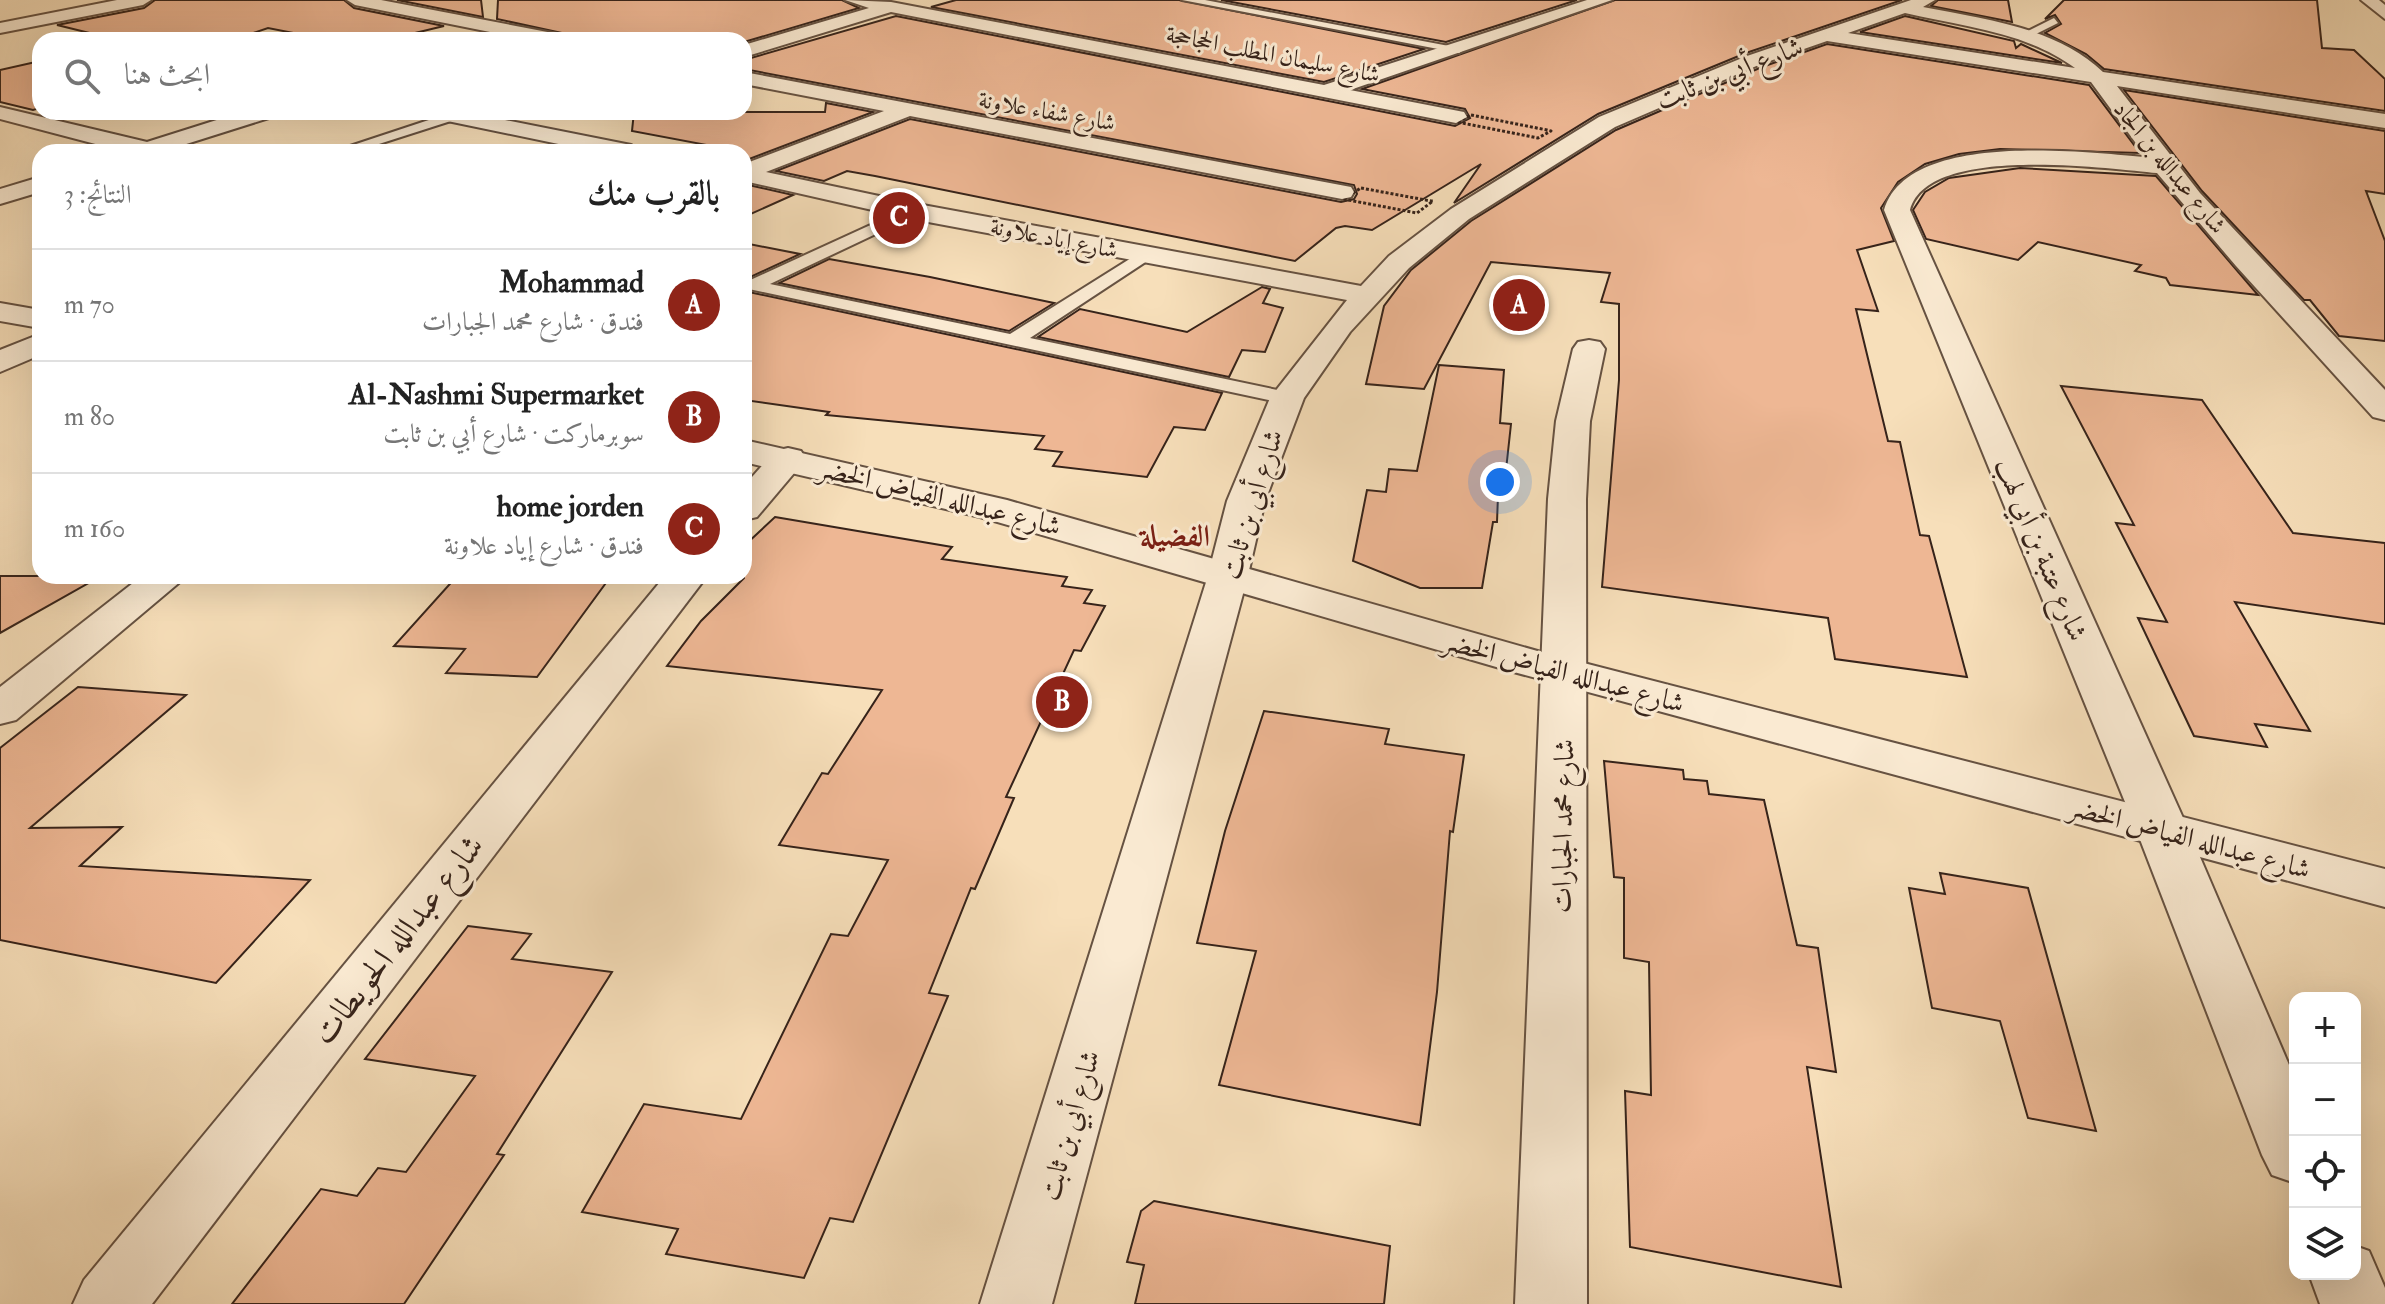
<!DOCTYPE html>
<html lang="ar">
<head>
<meta charset="utf-8">
<style>
  body { margin:0; font-family:"IM FELL Double Pica",Amiri,serif; background:#f6f6f6; color:#222; direction:rtl }
  .controls { position:absolute; right:24px; bottom:24px; display:grid; overflow:hidden; border-radius:16px; box-shadow:0 8px 32px #0002 }
  .controls button { width:72px; height:72px; display:grid; place-items:center; padding:0; border:0; border-bottom:2px solid #e0e0e0; background:#fff; color:#222; font:40px sans-serif }
  .you { position:absolute; left:1500px; top:482px; width:28px; height:28px; margin:-20px; border:6px solid #fff; border-radius:50%; background:#1a73e8; box-shadow:0 0 0 12px #1a73e833 }
  .badge { display:grid; place-items:center; width:52px; height:52px; border-radius:50%; background:#8f2418; color:#fff; font-size:26px; font-weight:700 }
  .pin { position:absolute; translate:-50% -50%; border:4px solid #fff; box-shadow:0 2px 8px #0006 }
  .list { margin:0; padding:0; list-style:none }
  h2 { display:flex; justify-content:space-between; align-items:center; height:104px; margin:0; padding:0 32px; font-size:34px }
  h2 small { font-size:26px; font-weight:400; color:#767676 }
  .list li { display:grid; grid-template-columns:52px 1fr auto; gap:24px; align-items:center; box-sizing:border-box; height:112px; padding:0 32px; border-top:2px solid #e0e0e0 }
  .list b { display:block; font-size:30px; white-space:nowrap }
  .list p { margin:0; font-size:26px; white-space:nowrap; color:#767676 }
  .list em { font-size:26px; font-style:normal; color:#767676 }
  .icon { flex:none; width:44px; height:44px; fill:none; stroke:currentColor; stroke-width:2; stroke-linecap:round; stroke-linejoin:round }
  .map { position:relative; flex:none; width:2385px; height:1304px; overflow:hidden; direction:ltr }
  .search { position:absolute; background:#fff; box-shadow:0 8px 32px #0002; left:32px; top:32px; width:720px; height:88px; display:flex; align-items:center; gap:20px; box-sizing:border-box; padding:0 28px; border-radius:24px; color:#767676; font-size:30px }
  .panel { position:absolute; background:#fff; box-shadow:0 8px 32px #0002; left:32px; top:144px; width:720px; height:440px; border-radius:24px; direction:rtl }
  .map>svg:first-child { display:block }
  .building { fill:#eeb794; stroke:#36231a; stroke-width:2 }
  .lines { fill:none; stroke-linecap:round; stroke-linejoin:round }
  .service-casing { stroke:#665242; stroke-width:4 }
  .minor-casing { stroke:#665242; stroke-width:4 }
  .tertiary-casing { stroke:#665242; stroke-width:4 }
  .path { stroke:#36231a; stroke-width:3; stroke-dasharray:3 2; stroke-linecap:butt }
  .service { fill:#faead2; fill-rule:evenodd }
  .minor { fill:#faead2; fill-rule:evenodd }
  .tertiary { fill:#faead2; fill-rule:evenodd }
  .labels { text-anchor:middle; stroke-width:6; stroke-linejoin:round; paint-order:stroke }
  .far-street-label { font-size:24px; fill:#36231a; stroke:#faead2 }
  .street-label { font-size:28px; fill:#36231a; stroke:#faead2 }
  .neighbourhood-label { font-size:30px; font-weight:bold; fill:#7a1f14; stroke:#faead2 }
  .near-street-label { font-size:34px; fill:#36231a; stroke:#faead2 }
</style>
</head>
<body>
<div class="map">
<svg width="2385" height="1304" viewBox="0 0 2385 1304">
  <rect width="100%" height="100%" fill="#f7dfba"/>
  <filter id="stains"><feTurbulence type="fractalNoise" baseFrequency=".0025" numOctaves="4"/><feColorMatrix values="0 0 0 0 .2 0 0 0 0 .09 0 0 0 0 .02 0 0 0 .5 -.17"/></filter>
  <radialGradient id="worn" r=".72"><stop offset=".6" stop-color="#630" stop-opacity="0"/><stop offset="1" stop-color="#630" stop-opacity=".3"/></radialGradient>
  <!-- building -->
  <g class="building">
    <polygon points="155,0 344,0 354,8 444,26 386,40 329,40 268,28 233,40 118,40 57,25 144,8"/>
    <polygon points="397,0 481,0 483,17"/>
    <polygon points="498,0 842,0 859,8 744,42 594,40 497,19"/>
    <polygon points="956,0 1179,0 1424,49 1324,82 931,7"/>
    <polygon points="1221,0 1577,0 1446,42"/>
    <polygon points="1615,0 1902,0 1746,53 1598,114 1454,203 1481,164 1372,230 1345,226 1336,228 1295,261 875,176 847,171 824,181 776,171 910,119 1341,202 1354,199 1357,194 1354,185 744,69 744,60 896,16 1455,126 1470,118 1465,109 1362,89"/>
    <polygon points="1938,0 2008,0 2012,22 1931,6"/>
    <polygon points="2064,0 2317,0 2322,48 2354,50 2385,79 2385,111 2104,69 2086,54 2045,33 2061,24 2055,15 2045,19"/>
    <polygon points="1905,16 2014,41 2016,48 2021,44 2062,63 1860,32"/>
    <polygon points="1827,44 2089,85 2140,153 2000,149 1959,154 1925,164 1898,182 1881,208 1894,241 1857,250 1878,311 1856,309 1888,441 1900,442 1920,535 1929,536 1967,677 1835,659 1828,618 1602,587 1619,380 1619,304 1601,302 1610,273 1491,262 1424,389 1366,384 1384,306 1411,270 1471,221 1616,130 1762,67"/>
    <polygon points="40,61 40,108 33,110 0,102 0,70"/>
    <polygon points="2124,90 2385,131 2385,194 2366,191 2385,241 2385,341 2339,336 2310,300 2304,300 2202,191"/>
    <polygon points="826,103 873,112 744,161 744,152 632,131 634,112 825,112"/>
    <polygon points="2020,168 2156,176 2258,295 2170,285 2166,278 2135,271 2141,265 2038,242 2018,260 1926,239 1913,210 1925,192 1949,178"/>
    <polygon points="744,184 793,195 744,217"/>
    <polygon points="744,243 800,254 744,280"/>
    <polygon points="829,259 930,277 1054,303 1009,331 779,283"/>
    <polygon points="1262,287 1270,289 1263,303 1283,308 1265,352 1242,350 1229,377 1038,337 1080,309 1187,332"/>
    <polygon points="744,291 1222,393 1205,430 1174,427 1147,477 1053,466 1062,452 1035,449 1044,436 826,415 829,412 744,400"/>
    <polygon points="1439,365 1504,370 1500,423 1511,424 1506,470 1499,469 1497,522 1493,522 1482,588 1420,588 1353,561 1367,490 1386,492 1389,469 1417,471"/>
    <polygon points="2061,386 2202,400 2293,533 2385,543 2385,624 2235,602 2310,731 2255,724 2267,747 2194,736 2138,618 2167,622 2116,523 2134,525"/>
    <polygon points="775,517 952,547 942,559 1067,577 1062,586 1092,590 1084,603 1105,606 1081,651 1074,650 1006,797 1014,798 975,889 971,888 929,993 948,996 853,1222 830,1218 804,1278 666,1254 678,1229 582,1212 644,1104 741,1119 831,934 848,936 888,860 779,845 822,773 828,774 882,690 667,666 701,621 744,578 744,546"/>
    <polygon points="0,576 101,576 0,633"/>
    <polygon points="457,576 611,576 537,677 446,673 465,649 394,646"/>
    <polygon points="78,687 186,695 30,828 122,827 80,866 310,880 216,983 0,940 0,748"/>
    <polygon points="1264,711 1389,729 1385,744 1464,755 1453,832 1450,831 1437,992 1420,1125 1219,1085 1256,951 1197,943 1225,831"/>
    <polygon points="1604,761 1683,770 1684,779 1707,781 1709,794 1764,800 1797,945 1818,948 1836,1072 1807,1067 1841,1287 1630,1247 1625,1091 1651,1095 1649,962 1624,958 1624,878 1614,877"/>
    <polygon points="1940,873 2028,888 2096,1131 2028,1118 2000,1021 1932,1008 1909,888 1945,894"/>
    <polygon points="468,926 531,934 512,959 612,972 497,1154 504,1155 404,1304 232,1304 321,1189 357,1196 378,1168 406,1172 475,1076 365,1059"/>
    <polygon points="1154,1201 1390,1246 1384,1304 1135,1304 1144,1265 1127,1262 1141,1211"/>
  </g>
  <g class="lines">
    <!-- service casing -->
    <g class="service-casing">
      <g id="service">
        <polygon points="1182,0 1205,0 1465,49 1459,53"/>
        <polygon points="2054,18 2058,23 2026,39 2016,37"/>
        <polygon points="453,112 459,116 457,119 354,152 332,152"/>
        <polygon points="912,206 920,211 918,214 770,284 1010,334 1144,250 1150,251 1150,259 1030,338 1287,392 1298,398 1287,404 744,288 746,282"/>
      </g>
    </g>
    <!-- minor casing -->
    <g class="minor-casing">
      <g id="minor">
        <polygon points="117,0 151,0 143,5 0,33 0,23"/>
        <polygon points="347,0 381,0 558,34 567,40 530,40 355,5"/>
        <polygon points="845,0 891,2 1324,85 1587,0 1612,0 1350,90 1464,112 1467,117 1456,123 891,12 744,57 744,45 869,8"/>
        <path d="M1911,0H1935L1923,7C1983,19 2057,27 2103,72L2385,114V128L2117,86L2200,193L2385,390V420L2373,417L2236,266L2157,173C2104,168 1927,144 1910,210L2188,829L2295,1079V1183L2272,1175L2262,1155L2136,829L1884,210C1908,130 2081,152 2146,157L2091,82L1827,41L1761,64L1615,127L1469,219L1409,268L1350,332L1304,398L1265,501L1247,579L1052,1304H980L1207,579L1227,501L1270,398L1347,300L912,219L744,181V164L884,111L744,84V72L1351,187L1354,192L1351,197L1342,199L910,116L766,172L912,203L1361,286L1389,256L1451,209L1599,117L1747,56ZM1905,13C1961,26 2027,32 2075,68L1848,33Z"/>
        <polygon points="0,107 147,142 242,112 275,112 272,117 161,152 126,152 0,119"/>
        <polygon points="422,112 465,112 631,145 643,152 597,152 433,118"/>
        <polygon points="40,177 40,192 0,204 0,189"/>
        <polygon points="40,334 40,355 0,372 0,350"/>
        <polygon points="1589,340 1600,342 1605,349 1590,421 1586,499 1587,1304 1515,1304 1548,499 1556,421 1573,349 1578,342"/>
        <polygon points="788,448 801,451 806,459 757,517 744,520 744,486 775,451"/>
        <polygon points="142,576 187,576 16,720 0,724 0,687"/>
        <polygon points="665,576 707,576 152,1304 73,1304 84,1280"/>
        <polygon points="2355,1246 2369,1251 2385,1288 2385,1304 2320,1304 2309,1274 2355,1274"/>
      </g>
    </g>
    <!-- tertiary casing -->
    <g class="tertiary-casing">
      <g id="tertiary">
        <polygon points="2361,0 2379,0 2385,5 2385,19"/>
        <polygon points="0,303 40,310 40,328 0,321"/>
        <polygon points="744,440 1007,500 1541,652 2385,869 2385,907 1510,671 980,517 744,462"/>
      </g>
    </g>
    <!-- path -->
    <g class="path">
      <polygon points="1471,115 1547,130 1551,131 1538,138 1457,122"/>
      <polygon points="1361,188 1431,201 1433,201 1417,213 1343,199"/>
    </g>
    <!-- service -->
    <use href="#service" class="service"/>
    <!-- minor -->
    <use href="#minor" class="minor"/>
    <!-- tertiary -->
    <use href="#tertiary" class="tertiary"/>
  </g>
  <g class="labels">
    <!-- far-street labels -->
    <g class="far-street-label">
      <text transform="translate(1273 54) rotate(11)" y="8">شارع سليمان المطلب الحجاحجة</text>
      <text transform="translate(1047 111) rotate(10)" y="8">شارع شفاء علاونة</text>
      <text transform="translate(2170 167) rotate(51)" y="8">شارع عبدالله بن الجاد</text>
      <text transform="translate(1054 238) rotate(11)" y="8">شارع إياد علاونة</text>
    </g>
    <!-- street labels -->
    <g class="street-label">
      <text transform="translate(1729 72) rotate(-21)" y="10">شارع أبي بن ثابت</text>
      <text transform="translate(940 496) rotate(14)" y="10">شارع عبدالله الفياض الخضر</text>
      <text transform="translate(1251 504) rotate(-73)" y="10">شارع أبي بن ثابت</text>
      <text transform="translate(2042 549) rotate(67)" y="10">شارع عتبة بن أبي لهب</text>
      <text transform="translate(1564 671) rotate(15)" y="10">شارع عبدالله الفياض الخضر</text>
      <text transform="translate(1562 826) rotate(-89)" y="10">شارع محمد الجبارات</text>
      <text transform="translate(2190 837) rotate(15)" y="10">شارع عبدالله الفياض الخضر</text>
      <text transform="translate(1069 1125) rotate(-74)" y="10">شارع أبي بن ثابت</text>
    </g>
    <!-- neighbourhood labels -->
    <g class="neighbourhood-label">
      <text x="1175" y="546">الفضيلة</text>
    </g>
    <!-- near-street labels -->
    <g class="near-street-label">
      <text transform="translate(397 939) rotate(-52)" y="12">شارع عبدالله الحويطات</text>
    </g>
  </g>
  <rect width="100%" height="100%" filter="url(#stains)"/>
  <rect width="100%" height="100%" fill="url(#worn)"/>
</svg>
<div class="controls">
<button>+</button>
<button>−</button>
<button><svg class="icon" aria-label="locate" viewBox="0 0 24 24"><circle cx="12" cy="12" r="6"/><path d="M12 2v4M12 18v4M2 12h4M18 12h4"/></svg></button>
<button><svg class="icon" aria-label="layers" viewBox="0 0 24 24"><path d="M12 4l9 5-9 5-9-5zM3 14l9 5 9-5"/></svg></button>
</div>
<div class="you"></div>
<div class="pin badge" style="left:1519px;top:305px">A</div>
<div class="pin badge" style="left:1062px;top:702px">B</div>
<div class="pin badge" style="left:899px;top:218px">C</div>
<div class="search"><svg class="icon" aria-label="search" viewBox="0 0 24 24"><circle cx="10" cy="10" r="6"/><path d="M15 15l6 6"/></svg>ابحث هنا</div>
<section class="panel">
<h2>بالقرب منك<small>النتائج: 3</small></h2>
<ul class="list">
<li><span class="badge">A</span><div><b>Mohammad</b><p>فندق · شارع محمد الجبارات</p></div><em>70 m</em></li>
<li><span class="badge">B</span><div><b>Al-Nashmi Supermarket</b><p>سوبرماركت · شارع أبي بن ثابت</p></div><em>80 m</em></li>
<li><span class="badge">C</span><div><b>home jorden</b><p>فندق · شارع إياد علاونة</p></div><em>160 m</em></li>
</ul>
</section>
</div>
</body>
</html>
